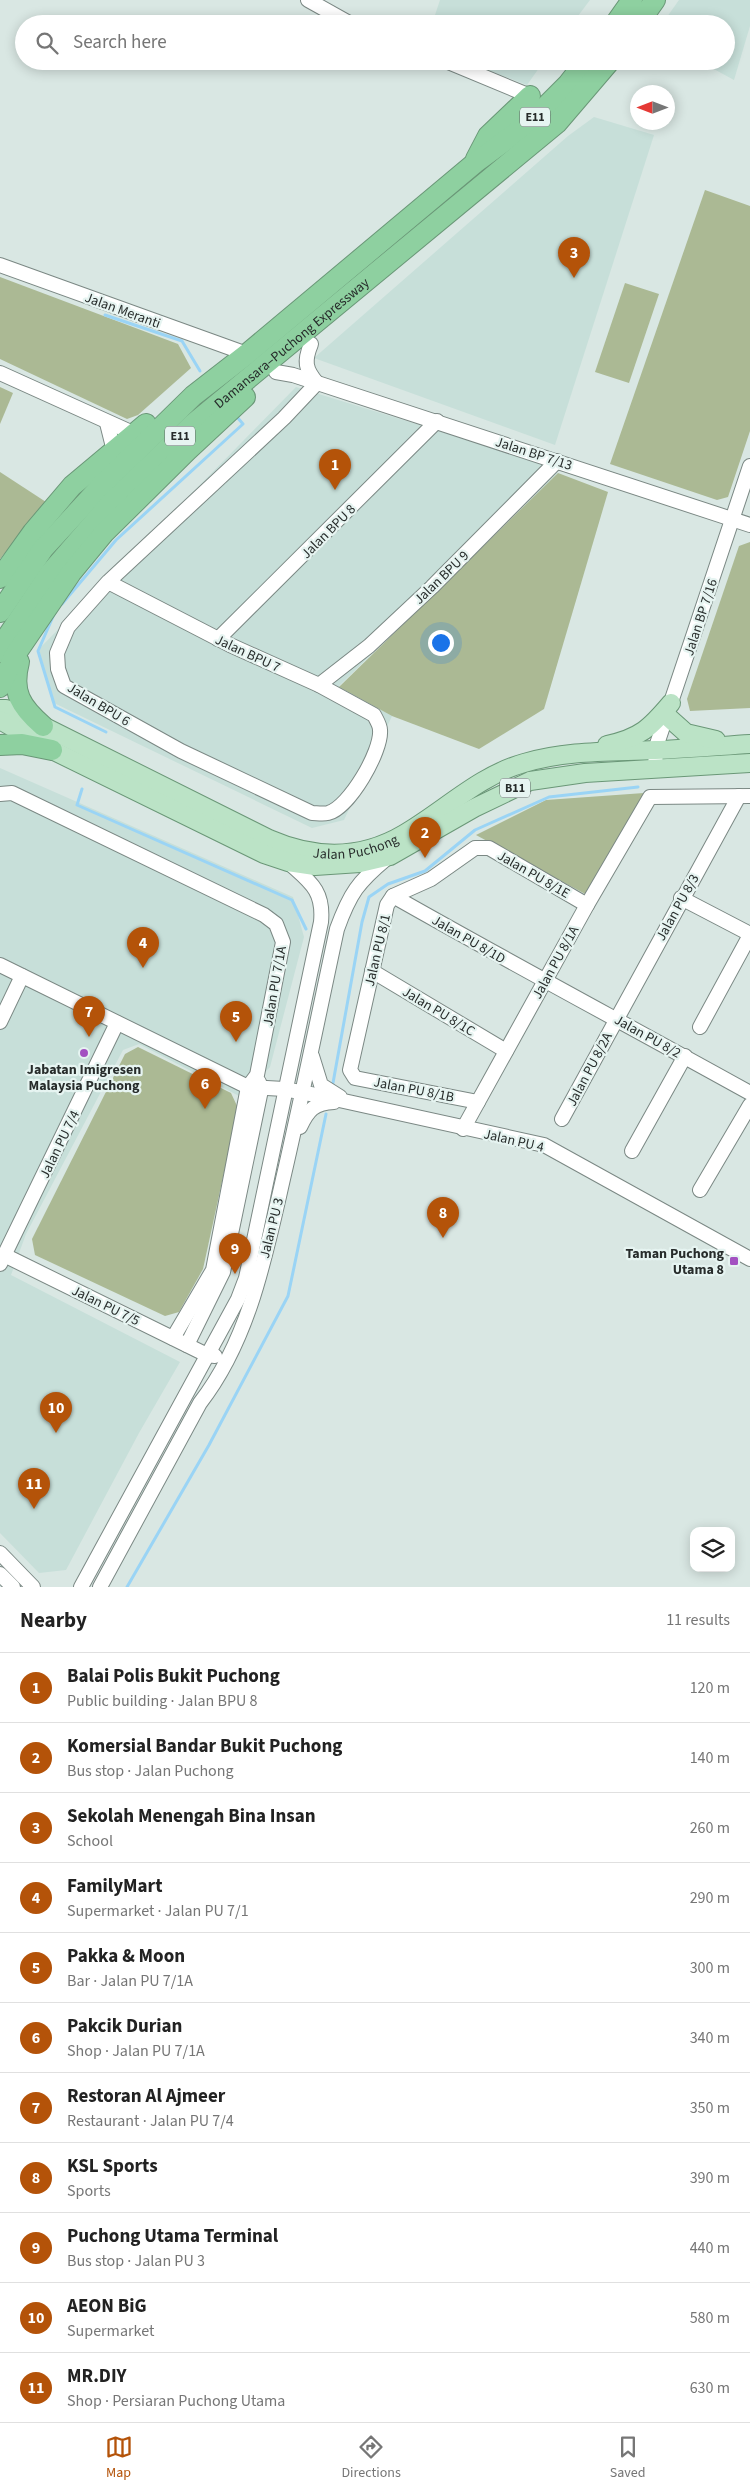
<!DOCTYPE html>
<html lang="en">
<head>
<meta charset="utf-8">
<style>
  body { margin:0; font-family:"Source Sans 3",sans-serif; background:#f6f6f6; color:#222 }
  .controls { position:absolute; right:15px; bottom:15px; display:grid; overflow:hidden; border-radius:10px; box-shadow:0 2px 12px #0003 }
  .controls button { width:45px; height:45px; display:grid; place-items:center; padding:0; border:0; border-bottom:1px solid #e0e0e0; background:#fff; color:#222; font:25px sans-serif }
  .compass { position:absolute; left:630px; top:85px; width:45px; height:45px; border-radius:50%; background:#fff; box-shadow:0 2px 12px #0003; rotate:270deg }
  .you { position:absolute; left:440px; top:642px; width:18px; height:18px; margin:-12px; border:4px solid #fff; border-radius:50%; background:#1a73e8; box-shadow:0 0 0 8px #1a73e833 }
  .badge { display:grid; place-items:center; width:32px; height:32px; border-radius:50%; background:#b45309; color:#fff; font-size:16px; font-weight:700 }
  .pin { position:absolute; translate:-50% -41px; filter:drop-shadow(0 1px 2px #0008) }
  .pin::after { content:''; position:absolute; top:26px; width:18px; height:15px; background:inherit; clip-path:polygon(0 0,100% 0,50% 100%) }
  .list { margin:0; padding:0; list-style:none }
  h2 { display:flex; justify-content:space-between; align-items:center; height:65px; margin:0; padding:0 20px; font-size:21px }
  h2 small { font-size:16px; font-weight:400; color:#767676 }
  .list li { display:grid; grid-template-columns:32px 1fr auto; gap:15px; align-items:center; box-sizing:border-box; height:70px; padding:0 20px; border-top:1px solid #e0e0e0 }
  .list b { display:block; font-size:19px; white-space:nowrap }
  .list p { margin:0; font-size:16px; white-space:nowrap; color:#767676 }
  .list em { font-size:16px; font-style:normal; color:#767676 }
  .icon { flex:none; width:28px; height:28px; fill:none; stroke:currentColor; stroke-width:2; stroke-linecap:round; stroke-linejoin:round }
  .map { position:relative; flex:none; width:750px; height:1587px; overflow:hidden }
  .search { position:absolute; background:#fff; box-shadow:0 2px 12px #0003; left:15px; right:15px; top:15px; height:55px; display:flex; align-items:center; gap:12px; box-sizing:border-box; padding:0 18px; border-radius:28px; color:#767676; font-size:19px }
  .sheet { height:835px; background:#fff }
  nav { display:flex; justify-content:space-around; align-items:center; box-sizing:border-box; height:70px; border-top:1px solid #e0e0e0; background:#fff; font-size:14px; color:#767676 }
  nav a { display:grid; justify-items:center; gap:2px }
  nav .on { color:#b45309 }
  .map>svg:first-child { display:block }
  .built { fill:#c7dfd9 }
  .green { fill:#abb994 }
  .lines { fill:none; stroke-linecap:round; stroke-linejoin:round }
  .stream { stroke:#9ad4f5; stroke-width:3 }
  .minor-casing { stroke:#7b8884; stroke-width:16 }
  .major-casing { stroke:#6a9777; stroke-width:20 }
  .highway-casing { stroke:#6a9777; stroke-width:22 }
  .minor { stroke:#fff; stroke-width:14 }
  .major { stroke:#bbe3c6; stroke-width:18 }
  .highway { stroke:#8ed0a0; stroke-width:20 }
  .poi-dot { fill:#a351c1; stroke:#e6f4f1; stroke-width:2 }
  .labels { text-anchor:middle; stroke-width:4.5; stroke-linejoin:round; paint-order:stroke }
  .shield { fill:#e6f4f1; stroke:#606866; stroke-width:1 }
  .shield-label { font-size:12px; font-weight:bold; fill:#272c2b }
  .street-label { font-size:14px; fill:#272c2b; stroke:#e6f4f1 }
  .poi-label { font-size:14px; font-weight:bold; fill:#272c2b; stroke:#e6f4f1 }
</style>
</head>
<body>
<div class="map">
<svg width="750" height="1587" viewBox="0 0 750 1587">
  <rect width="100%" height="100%" fill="#d9e7e3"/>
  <!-- built -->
  <g class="built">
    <polygon points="440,0 590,0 572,24 432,24"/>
    <polygon points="679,0 750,0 750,26 734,80 699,61 726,61 726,24 662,24"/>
    <polygon points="464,61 544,61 527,85"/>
    <polygon points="594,117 654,135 555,445 314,358 568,136"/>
    <polygon points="296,387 527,458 558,473 339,686 392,716 344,820 312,828 52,702 39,649"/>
    <polygon points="0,768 293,897 304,937 270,1067 241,1097 139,1044 123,1050 26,1234 11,1275 180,1362 139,1433 66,1570 39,1573 0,1533"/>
  </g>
  <!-- green -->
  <g class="green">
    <polygon points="705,190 750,206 750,431 728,497 717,500 610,464"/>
    <polygon points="0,277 178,344 191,368 138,415 127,419 0,359"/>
    <polygon points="625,283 659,294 629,383 595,372"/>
    <polygon points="0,387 13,393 0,424"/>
    <polygon points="0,472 46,502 0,559"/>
    <polygon points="558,473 608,492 544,709 479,749 392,716 339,687"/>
    <polygon points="750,542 750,708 690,711 687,699 739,546"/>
    <polygon points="644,793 587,895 476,835 546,800"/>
    <polygon points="138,1047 231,1093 238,1108 203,1269 179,1312 165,1316 35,1255 32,1239 125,1054"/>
  </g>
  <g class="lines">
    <!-- stream -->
    <g class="stream">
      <polyline points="105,315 182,341 200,371"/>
      <polyline points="62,604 116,540 243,424 237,417"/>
      <polyline points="55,612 38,651 55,707 106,732"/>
      <polyline points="82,789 77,805 292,900 306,929"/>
      <polyline points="333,1083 362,922 369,897 388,884 425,871 475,830 549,797 638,787"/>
      <polyline points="127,1587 209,1445 288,1296 326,1114"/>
    </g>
    <!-- minor casing -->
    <g class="minor-casing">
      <g id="minor">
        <polyline points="308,0 351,24"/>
        <polyline points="446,61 530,96"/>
        <polyline points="0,265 247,354"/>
        <path d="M311,344C304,361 305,369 317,383"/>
        <polyline points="276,372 293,375 750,525"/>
        <polyline points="0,373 135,434"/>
        <polyline points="107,423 114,451"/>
        <path d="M108,582L230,645L319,685L374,715C376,719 380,725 380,730C382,751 349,808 328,813C323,814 316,813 312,813L181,751L64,686L58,669L57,653L68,627L108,582L284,418L317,383"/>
        <polyline points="218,639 437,421"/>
        <polyline points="319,685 369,646 432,587 557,461"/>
        <polyline points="656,769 655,750 750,466"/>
        <polyline points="0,794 12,793 264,915 276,924 283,942 257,1075 248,1087 213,1270 173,1338"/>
        <path d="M393,896C511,963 631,1027 750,1093"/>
        <polyline points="681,898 750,934"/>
        <polyline points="0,965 248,1087 284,1089 321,1096 544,1145 750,1259"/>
        <polyline points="372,971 506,1051"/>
        <polyline points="0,1022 22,976"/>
        <polyline points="700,1027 750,935"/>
        <polyline points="312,1056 321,1085 340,1097"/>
        <polyline points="478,1102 355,1078 350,1070 387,905 393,896 431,879 475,848 489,848 587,905"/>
        <polyline points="562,1119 739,796"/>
        <path d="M300,1127C308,1110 314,1103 334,1102"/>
        <polyline points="463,1129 587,905 650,797 750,796"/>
        <polyline points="632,1151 685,1056"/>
        <polyline points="700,1190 750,1105"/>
        <polyline points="4,1255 207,1355 215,1356"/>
        <polyline points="0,1264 117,1023"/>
        <polyline points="187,1345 223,1272 261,1090 259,1082"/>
        <polyline points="0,1553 33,1587"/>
        <polyline points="0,1574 13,1587"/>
        <path d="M81,1587L238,1299L246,1278L321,922C324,890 310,882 288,862"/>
        <path d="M100,1587L200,1403C252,1336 267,1247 286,1166C304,1087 320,1008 337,929C350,893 358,882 387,858"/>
      </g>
    </g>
    <!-- major casing -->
    <g class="major-casing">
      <g id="major">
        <path id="s1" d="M0,709H6L43,726L269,839C315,859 360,860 404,834C444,811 478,776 524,763C567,750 611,752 655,750C687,749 719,746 750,744"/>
        <polyline points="667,716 686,733 716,740"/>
        <polyline points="0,720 52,750 264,854 288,862 315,866 360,863 390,856 474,808 530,781 585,773 750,763"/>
        <path d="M607,745C640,738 650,728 671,703"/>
      </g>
    </g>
    <!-- highway casing -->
    <g class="highway-casing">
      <g id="highway">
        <polyline points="615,24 632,0"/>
        <polyline points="638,24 655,0"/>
        <polyline points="476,159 488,136 530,96"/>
        <polyline points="0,578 33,532 72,486 146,424"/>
        <polyline points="0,612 43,549 101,486 193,396 247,354 475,163 529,123 568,84 586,61"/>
        <path id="s2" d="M0,652L9,634L50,573L110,504L193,424L557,123L610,61"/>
        <path d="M19,662C11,692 21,707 43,726"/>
        <polyline points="0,687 15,655 71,573 104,533 188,450 245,397"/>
        <polyline points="0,745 22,744 52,750"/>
      </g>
    </g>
    <!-- minor -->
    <use href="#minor" class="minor"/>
    <!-- major -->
    <use href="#major" class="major"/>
    <!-- highway -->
    <use href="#highway" class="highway"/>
  </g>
  <!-- markers -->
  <g class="poi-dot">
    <circle cx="84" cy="1053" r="5"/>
    <rect x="729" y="1256" width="10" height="10" rx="2.5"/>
  </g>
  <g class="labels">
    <!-- shield labels -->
    <g class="shield">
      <rect x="520" y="107.5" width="30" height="19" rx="4"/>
      <rect x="165" y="426.5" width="30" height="19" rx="4"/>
      <rect x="500" y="778.5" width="30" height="19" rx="4"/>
    </g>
    <g class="shield-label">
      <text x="535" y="121">E11</text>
      <text x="180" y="440">E11</text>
      <text x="515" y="792">B11</text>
    </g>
    <!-- street labels -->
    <g class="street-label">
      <text transform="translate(123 310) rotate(20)" y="5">Jalan Meranti</text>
      <text dy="5" stroke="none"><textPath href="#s2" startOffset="428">Damansara–Puchong Expressway</textPath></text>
      <text transform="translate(534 453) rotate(18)" y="5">Jalan BP 7/13</text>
      <text transform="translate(328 531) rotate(-45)" y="5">Jalan BPU 8</text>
      <text transform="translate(441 577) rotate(-44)" y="5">Jalan BPU 9</text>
      <text transform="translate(700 617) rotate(-72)" y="5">Jalan BP 7/16</text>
      <text transform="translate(248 653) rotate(25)" y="5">Jalan BPU 7</text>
      <text transform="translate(99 704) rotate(31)" y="5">Jalan BPU 6</text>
      <text dy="5" stroke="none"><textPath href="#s1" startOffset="389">Jalan Puchong</textPath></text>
      <text transform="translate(534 874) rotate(30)" y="5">Jalan PU 8/1E</text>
      <text transform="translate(677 907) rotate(-61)" y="5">Jalan PU 8/3</text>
      <text transform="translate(469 939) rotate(30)" y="5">Jalan PU 8/1D</text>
      <text transform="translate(377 950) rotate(-77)" y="5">Jalan PU 8/1</text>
      <text transform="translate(555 962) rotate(-61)" y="5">Jalan PU 8/1A</text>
      <text transform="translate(274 986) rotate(-80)" y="5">Jalan PU 7/1A</text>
      <text transform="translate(439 1011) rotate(31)" y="5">Jalan PU 8/1C</text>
      <text transform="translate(648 1036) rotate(29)" y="5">Jalan PU 8/2</text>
      <text transform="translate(589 1069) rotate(-62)" y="5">Jalan PU 8/2A</text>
      <text transform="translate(414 1089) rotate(11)" y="5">Jalan PU 8/1B</text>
      <text transform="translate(514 1140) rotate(13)" y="5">Jalan PU 4</text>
      <text transform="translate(59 1144) rotate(-64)" y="5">Jalan PU 7/4</text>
      <text transform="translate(271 1228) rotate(-76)" y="5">Jalan PU 3</text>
      <text transform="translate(106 1305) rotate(26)" y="5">Jalan PU 7/5</text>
    </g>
    <!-- poi labels -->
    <g class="poi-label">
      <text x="84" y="1074">Jabatan Imigresen<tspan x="84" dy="16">Malaysia Puchong</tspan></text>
      <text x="724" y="1258" text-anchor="end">Taman Puchong<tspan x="724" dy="16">Utama 8</tspan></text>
    </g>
  </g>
</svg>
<div class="controls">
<button><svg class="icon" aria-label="layers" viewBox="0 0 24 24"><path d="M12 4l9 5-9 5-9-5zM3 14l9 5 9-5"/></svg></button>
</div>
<svg class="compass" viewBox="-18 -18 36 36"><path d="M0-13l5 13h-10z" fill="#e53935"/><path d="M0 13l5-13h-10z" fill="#767676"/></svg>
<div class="you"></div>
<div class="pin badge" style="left:335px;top:490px">1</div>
<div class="pin badge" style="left:425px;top:858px">2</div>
<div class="pin badge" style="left:574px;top:278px">3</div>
<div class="pin badge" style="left:143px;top:968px">4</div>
<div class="pin badge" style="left:236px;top:1042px">5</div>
<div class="pin badge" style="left:205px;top:1109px">6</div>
<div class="pin badge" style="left:89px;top:1037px">7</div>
<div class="pin badge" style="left:443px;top:1238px">8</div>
<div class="pin badge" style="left:235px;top:1274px">9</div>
<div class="pin badge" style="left:56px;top:1433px">10</div>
<div class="pin badge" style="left:34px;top:1509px">11</div>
<div class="search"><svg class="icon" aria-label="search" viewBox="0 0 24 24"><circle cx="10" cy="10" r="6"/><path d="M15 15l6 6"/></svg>Search here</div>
</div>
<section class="sheet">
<h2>Nearby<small>11 results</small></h2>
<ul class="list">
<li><span class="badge">1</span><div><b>Balai Polis Bukit Puchong</b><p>Public building · Jalan BPU 8</p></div><em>120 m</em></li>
<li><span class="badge">2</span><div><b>Komersial Bandar Bukit Puchong</b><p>Bus stop · Jalan Puchong</p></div><em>140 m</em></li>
<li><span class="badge">3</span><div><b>Sekolah Menengah Bina Insan</b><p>School</p></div><em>260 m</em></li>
<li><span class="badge">4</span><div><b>FamilyMart</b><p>Supermarket · Jalan PU 7/1</p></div><em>290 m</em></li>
<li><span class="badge">5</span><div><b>Pakka &amp; Moon</b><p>Bar · Jalan PU 7/1A</p></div><em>300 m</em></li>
<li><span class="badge">6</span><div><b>Pakcik Durian</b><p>Shop · Jalan PU 7/1A</p></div><em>340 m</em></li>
<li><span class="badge">7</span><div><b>Restoran Al Ajmeer</b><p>Restaurant · Jalan PU 7/4</p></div><em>350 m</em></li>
<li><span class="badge">8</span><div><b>KSL Sports</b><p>Sports</p></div><em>390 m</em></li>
<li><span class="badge">9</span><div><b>Puchong Utama Terminal</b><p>Bus stop · Jalan PU 3</p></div><em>440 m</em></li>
<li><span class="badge">10</span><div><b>AEON BiG</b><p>Supermarket</p></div><em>580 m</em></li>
<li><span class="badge">11</span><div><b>MR.DIY</b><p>Shop · Persiaran Puchong Utama</p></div><em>630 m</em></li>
</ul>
</section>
<nav>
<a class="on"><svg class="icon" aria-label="map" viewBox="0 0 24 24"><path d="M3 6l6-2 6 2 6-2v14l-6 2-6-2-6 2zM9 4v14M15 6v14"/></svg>Map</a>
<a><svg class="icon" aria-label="directions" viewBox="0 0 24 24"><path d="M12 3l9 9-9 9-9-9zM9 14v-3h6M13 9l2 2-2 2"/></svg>Directions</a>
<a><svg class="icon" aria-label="saved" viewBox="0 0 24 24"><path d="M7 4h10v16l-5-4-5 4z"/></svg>Saved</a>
</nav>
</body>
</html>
